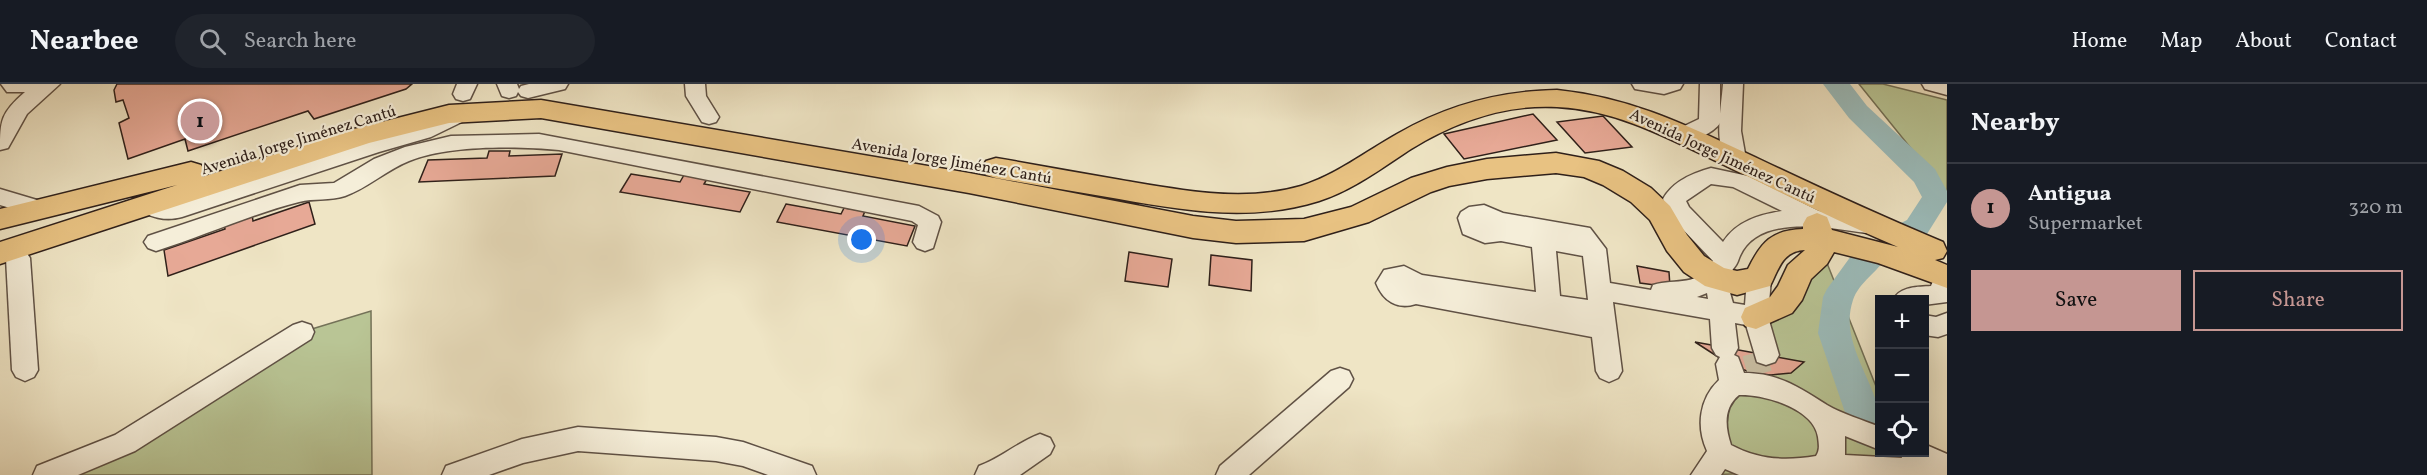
<!DOCTYPE html>
<html lang="en">
<head>
<meta charset="utf-8">
<style>
  body { margin:0; font-family:Vollkorn,serif; background:#20242c; color:#f1f3f6 }
  .controls { position:absolute; right:18px; bottom:18px; display:grid; overflow:hidden; border-radius:0px; box-shadow:0 6px 24px #0002 }
  .controls button { width:54px; height:54px; display:grid; place-items:center; padding:0; border:0; border-bottom:2px solid #363941; background:#171b24; color:#f1f3f6; font:30px sans-serif }
  .you { position:absolute; left:862px; top:156px; width:21px; height:21px; margin:-15px; border:4px solid #fff; border-radius:50%; background:#1a73e8; box-shadow:0 0 0 9px #1a73e833 }
  .badge { display:grid; place-items:center; width:39px; height:39px; border-radius:50%; background:#c59692; color:#111; font-size:20px; font-weight:700 }
  .pin { position:absolute; translate:-50% -50%; border:3px solid #fff; box-shadow:0 2px 6px #0006 }
  .list { margin:0; padding:0; list-style:none }
  h2 { display:flex; justify-content:space-between; align-items:center; height:78px; margin:0; padding:0 24px; font-size:26px }
  h2 small { font-size:20px; font-weight:400; color:#9ea1a6 }
  .list li { display:grid; grid-template-columns:39px 1fr auto; gap:18px; align-items:center; box-sizing:border-box; height:90px; padding:0 24px; border-top:2px solid #363941 }
  .list b { display:block; font-size:22px; white-space:nowrap }
  .list p { margin:0; font-size:20px; white-space:nowrap; color:#9ea1a6 }
  .list em { font-size:20px; font-style:normal; color:#9ea1a6 }
  .actions { display:flex; gap:12px; padding:18px 24px }
  .actions a { flex:1; padding:14px 0; border:2px solid #c59692; border-radius:0px; text-align:center; font-size:21px; color:#c59692 }
  .actions .main { background:#c59692; color:#111 }
  .icon { flex:none; width:33px; height:33px; fill:none; stroke:currentColor; stroke-width:2; stroke-linecap:round; stroke-linejoin:round }
  .map { position:relative; flex:none; width:1947px; height:391px; overflow:hidden }
  header { display:flex; align-items:center; gap:36px; box-sizing:border-box; height:84px; padding:0 30px; background:#171b24; border-bottom:2px solid #363941 }
  header strong { font-size:28px }
  nav { display:flex; gap:33px; margin-inline-start:auto; font-size:21px }
  .search { width:420px; height:54px; background:#20242c; display:flex; align-items:center; gap:15px; box-sizing:border-box; padding:0 21px; border-radius:33px; color:#9ea1a6; font-size:22px }
  main { display:flex }
  aside { flex:1; background:#171b24 }
  .map>svg:first-child { display:block }
  .green { fill:#b9c595; stroke:#747258; stroke-width:1.5 }
  .lines { fill:none; stroke-linecap:round; stroke-linejoin:round }
  .river { fill:#9cbdbc; fill-rule:evenodd }
  .building { fill:#e7a996; stroke:#2f201a; stroke-width:1.5 }
  .minor-tunnel { stroke:#c9bea3; stroke-width:24; stroke-dasharray:24 12; stroke-linecap:butt }
  .minor-casing { stroke:#5f5145; stroke-width:3 }
  .major-casing { stroke:#2f201a; stroke-width:3 }
  .minor { fill:#f5eed9; fill-rule:evenodd }
  .major { fill:#e8c282; fill-rule:evenodd }
  .labels { text-anchor:middle; stroke-width:4.5; stroke-linejoin:round; paint-order:stroke }
  .street-label { font-size:16px; fill:#2f201a; stroke:#f5eed9 }
</style>
</head>
<body>
<header>
<strong>Nearbee</strong>
<div class="search"><svg class="icon" aria-label="search" viewBox="0 0 24 24"><circle cx="10" cy="10" r="6"/><path d="M15 15l6 6"/></svg>Search here</div>
<nav><a>Home</a><a>Map</a><a>About</a><a>Contact</a></nav>
</header>
<main>
<div class="map">
<svg width="1947" height="391" viewBox="0 0 1947 391">
  <rect width="100%" height="100%" fill="#efe5c5"/>
  <filter id="stains"><feTurbulence type="fractalNoise" baseFrequency=".00333" numOctaves="4"/><feColorMatrix values="0 0 0 0 .2 0 0 0 0 .09 0 0 0 0 .02 0 0 0 .5 -.17"/></filter>
  <radialGradient id="worn" r=".72"><stop offset=".6" stop-color="#630" stop-opacity="0"/><stop offset="1" stop-color="#630" stop-opacity=".3"/></radialGradient>
  <!-- green -->
  <g class="green">
    <polygon points="1859,0 1883,0 1947,16 1947,109"/>
    <polygon points="1821,164 1879,310 1880,368 1913,369 1947,382 1705,391 1723,308 1775,303 1757,233"/>
    <polygon points="371,227 372,391 47,391 302,248"/>
  </g>
  <g class="lines">
    <!-- river -->
    <g class="river">
      <polygon points="1823,0 1850,0 1867,22 1935,85 1947,107 1947,118 1927,150 1907,160 1897,157 1893,149 1897,141 1907,136 1922,113 1914,98 1849,34"/>
      <path d="M1872,161L1882,164L1887,172C1878,188 1859,198 1853,216C1839,257 1873,293 1880,332C1881,340 1880,351 1880,360L1869,363L1857,359L1852,349L1818,249L1823,213L1827,205L1851,172L1862,164Z"/>
    </g>
  </g>
  <!-- building -->
  <g class="building">
    <polygon points="117,0 412,0 406,5 314,35 308,27 188,67 185,55 128,75 119,39 129,34 123,16 116,18 114,6"/>
    <polygon points="1533,30 1557,56 1464,75 1444,50"/>
    <polygon points="1603,32 1632,63 1585,69 1557,38"/>
    <polygon points="489,67 510,67 509,72 562,70 555,92 419,98 428,76 487,74"/>
    <polygon points="631,90 680,98 684,91 707,95 704,100 750,108 740,128 620,108"/>
    <polygon points="309,118 315,140 168,192 164,166 225,145 224,140 252,130 253,137"/>
    <polygon points="786,120 841,130 844,124 865,127 863,132 915,142 907,162 777,138"/>
    <polygon points="1129,168 1172,175 1168,203 1125,197"/>
    <polygon points="1211,171 1252,176 1251,207 1209,201"/>
    <polygon points="1637,182 1669,188 1670,203 1640,199"/>
    <polygon points="1695,258 1766,271 1804,278 1791,289 1771,291 1752,289 1729,280"/>
  </g>
  <g class="lines">
    <!-- minor-tunnel -->
    <polyline class="minor-tunnel" points="1754,269 1760,290"/>
    <!-- minor casing -->
    <g class="minor-casing">
      <g id="minor">
        <path d="M1,0H60L27,30L8,64L0,66C0,36 1,29 25,8H7Z"/>
        <polygon points="457,0 477,0 470,15 463,17 456,15 453,10"/>
        <polygon points="497,0 517,0 519,5 521,2 529,0 568,0 565,5 528,14 521,12 518,8 516,12 509,14 502,12"/>
        <polygon points="685,0 705,0 706,12 719,33 716,38 709,40 702,38 686,12"/>
        <polygon points="1632,0 1683,0 1680,5 1664,10 1635,5"/>
        <path d="M1700,0H1720V39C1713,50 1689,60 1676,56L1673,51L1676,46L1699,35Z"/>
        <path d="M1723,0H1743L1741,47L1746,75L1743,80L1735,83L1727,80C1714,58 1721,25 1723,0Z"/>
        <polygon points="1922,0 1947,0 1947,11 1925,5"/>
        <path d="M463,22L470,24L473,29L470,34L431,53L379,68L182,133C168,137 146,135 138,121L141,115C153,112 161,119 173,119L364,57L416,43Z"/>
        <path d="M539,50L919,122L938,132L941,138L933,164L925,167L917,164L913,158L918,141L912,137L559,66C516,62 449,61 409,77C386,86 368,104 345,112C330,117 314,114 299,118C251,130 204,152 156,167L148,164L144,158L148,152L300,101L334,99L374,75L405,63L451,52Z"/>
        <path d="M1711,84L1748,92L1819,127L1882,136L1886,142L1882,148L1874,150C1834,145 1754,126 1738,177C1736,183 1731,186 1729,192C1727,200 1731,212 1733,219L1745,221L1747,194L1751,188L1759,185L1767,188L1771,194L1768,233L1779,271L1775,278L1766,281L1757,278L1746,241L1735,239L1738,264L1734,271L1738,273L1744,289C1778,289 1799,303 1827,321C1842,330 1863,336 1880,343V366L1845,352V371L1902,374L1900,368H1924V360L1947,370V391H1739L1725,385L1721,391H1691L1707,367C1696,343 1699,315 1719,296L1716,280L1720,273L1716,271L1712,264L1710,235L1613,218L1622,287L1618,294L1609,298L1600,294L1596,287L1592,253L1416,220C1397,226 1383,217 1376,199L1384,186L1404,182L1422,191L1536,208L1532,163L1501,157L1485,159L1463,150L1458,134L1461,128L1469,123L1484,121L1503,129L1590,144L1606,165L1610,199L1651,206L1653,201C1676,194 1699,204 1713,177L1672,134L1663,115C1673,97 1693,89 1711,84ZM1711,100L1733,103L1782,127C1759,131 1737,137 1723,158L1689,123L1686,117ZM1556,167L1583,172L1588,216L1560,212ZM1707,209L1708,215L1697,213ZM1739,311C1763,310 1814,324 1818,353C1819,361 1820,366 1816,372C1785,377 1759,376 1731,361C1725,343 1723,324 1739,311Z"/>
        <polygon points="0,105 47,119 50,125 47,131 39,133 0,121"/>
        <polygon points="18,165 26,168 30,174 38,286 34,293 25,297 16,293 12,286 6,174 10,168"/>
        <path d="M1945,184H1947V218L1924,221V216H1893C1900,202 1918,203 1931,202L1937,187Z"/>
        <polygon points="1947,229 1947,250 1938,253 1924,251 1924,231 1936,233"/>
        <polygon points="302,238 311,241 314,248 311,255 135,367 78,391 33,391 37,382 115,351 293,241"/>
        <polygon points="1340,284 1349,287 1353,295 1349,303 1249,391 1216,391 1220,382 1331,287"/>
        <polygon points="578,343 716,353 743,358 812,382 816,391 768,391 743,382 716,377 578,367 523,379 489,391 442,391 446,382 522,355"/>
        <path d="M1040,350L1050,354L1054,362L1050,370L1020,391H975L979,382C1001,374 1018,358 1040,350Z"/>
      </g>
    </g>
    <!-- major casing -->
    <g class="major-casing">
      <path id="major" d="M1557,6C1634,14 1690,43 1759,75C1820,104 1881,132 1943,158L1947,167L1943,174L1935,176L1947,181V204L1878,179L1834,168L1827,180L1811,195L1802,216L1792,229L1756,245L1745,242L1741,233L1745,224L1770,213L1778,202L1788,181L1805,166C1782,167 1779,185 1770,202L1737,211L1705,202L1684,188L1667,167L1650,136L1631,118L1603,101L1584,93L1556,89L1487,95L1449,102L1431,108L1369,138L1304,157L1236,159L1193,154L969,109L541,34L449,39L369,59L0,180V158L177,101L0,145V125L191,78L201,81L205,88L202,93L354,45L449,21L541,16L969,89L1193,132L1236,137L1304,135L1351,123L1411,94L1447,83L1487,75L1556,69L1599,77L1623,87L1651,104L1670,122L1687,151L1704,172L1724,184L1737,187L1748,185C1761,158 1772,146 1803,145V140L1807,133L1817,129L1827,133L1832,146L1898,163C1839,138 1782,109 1724,81C1670,55 1618,26 1557,23C1505,20 1455,38 1411,65C1382,84 1353,106 1319,117C1252,138 1187,127 1119,115C1078,108 1037,101 996,94L986,91L982,84L986,77L996,74C1038,81 1080,89 1121,96C1180,106 1243,119 1301,102C1336,91 1365,68 1397,50C1447,21 1499,7 1557,6Z"/>
    </g>
    <!-- minor -->
    <use href="#minor" class="minor"/>
    <!-- major -->
    <use href="#major" class="major"/>
  </g>
  <g class="labels">
    <!-- street labels -->
    <g class="street-label">
      <text transform="translate(298 55) rotate(-17)" y="6">Avenida Jorge Jiménez Cantú</text>
      <text transform="translate(1723 71) rotate(25)" y="6">Avenida Jorge Jiménez Cantú</text>
      <text transform="translate(952 76) rotate(10)" y="6">Avenida Jorge Jiménez Cantú</text>
    </g>
  </g>
  <rect width="100%" height="100%" filter="url(#stains)"/>
  <rect width="100%" height="100%" fill="url(#worn)"/>
</svg>
<div class="controls">
<button>+</button>
<button>−</button>
<button><svg class="icon" aria-label="locate" viewBox="0 0 24 24"><circle cx="12" cy="12" r="6"/><path d="M12 2v4M12 18v4M2 12h4M18 12h4"/></svg></button>
</div>
<div class="you"></div>
<div class="pin badge" style="left:200px;top:37px">1</div>
</div>
<aside>
<h2>Nearby<small></small></h2>
<ul class="list">
<li><span class="badge">1</span><div><b>Antigua</b><p>Supermarket</p></div><em>320 m</em></li>
</ul>
<div class="actions"><a class="main">Save</a><a>Share</a></div>
</aside>
</main>
</body>
</html>
